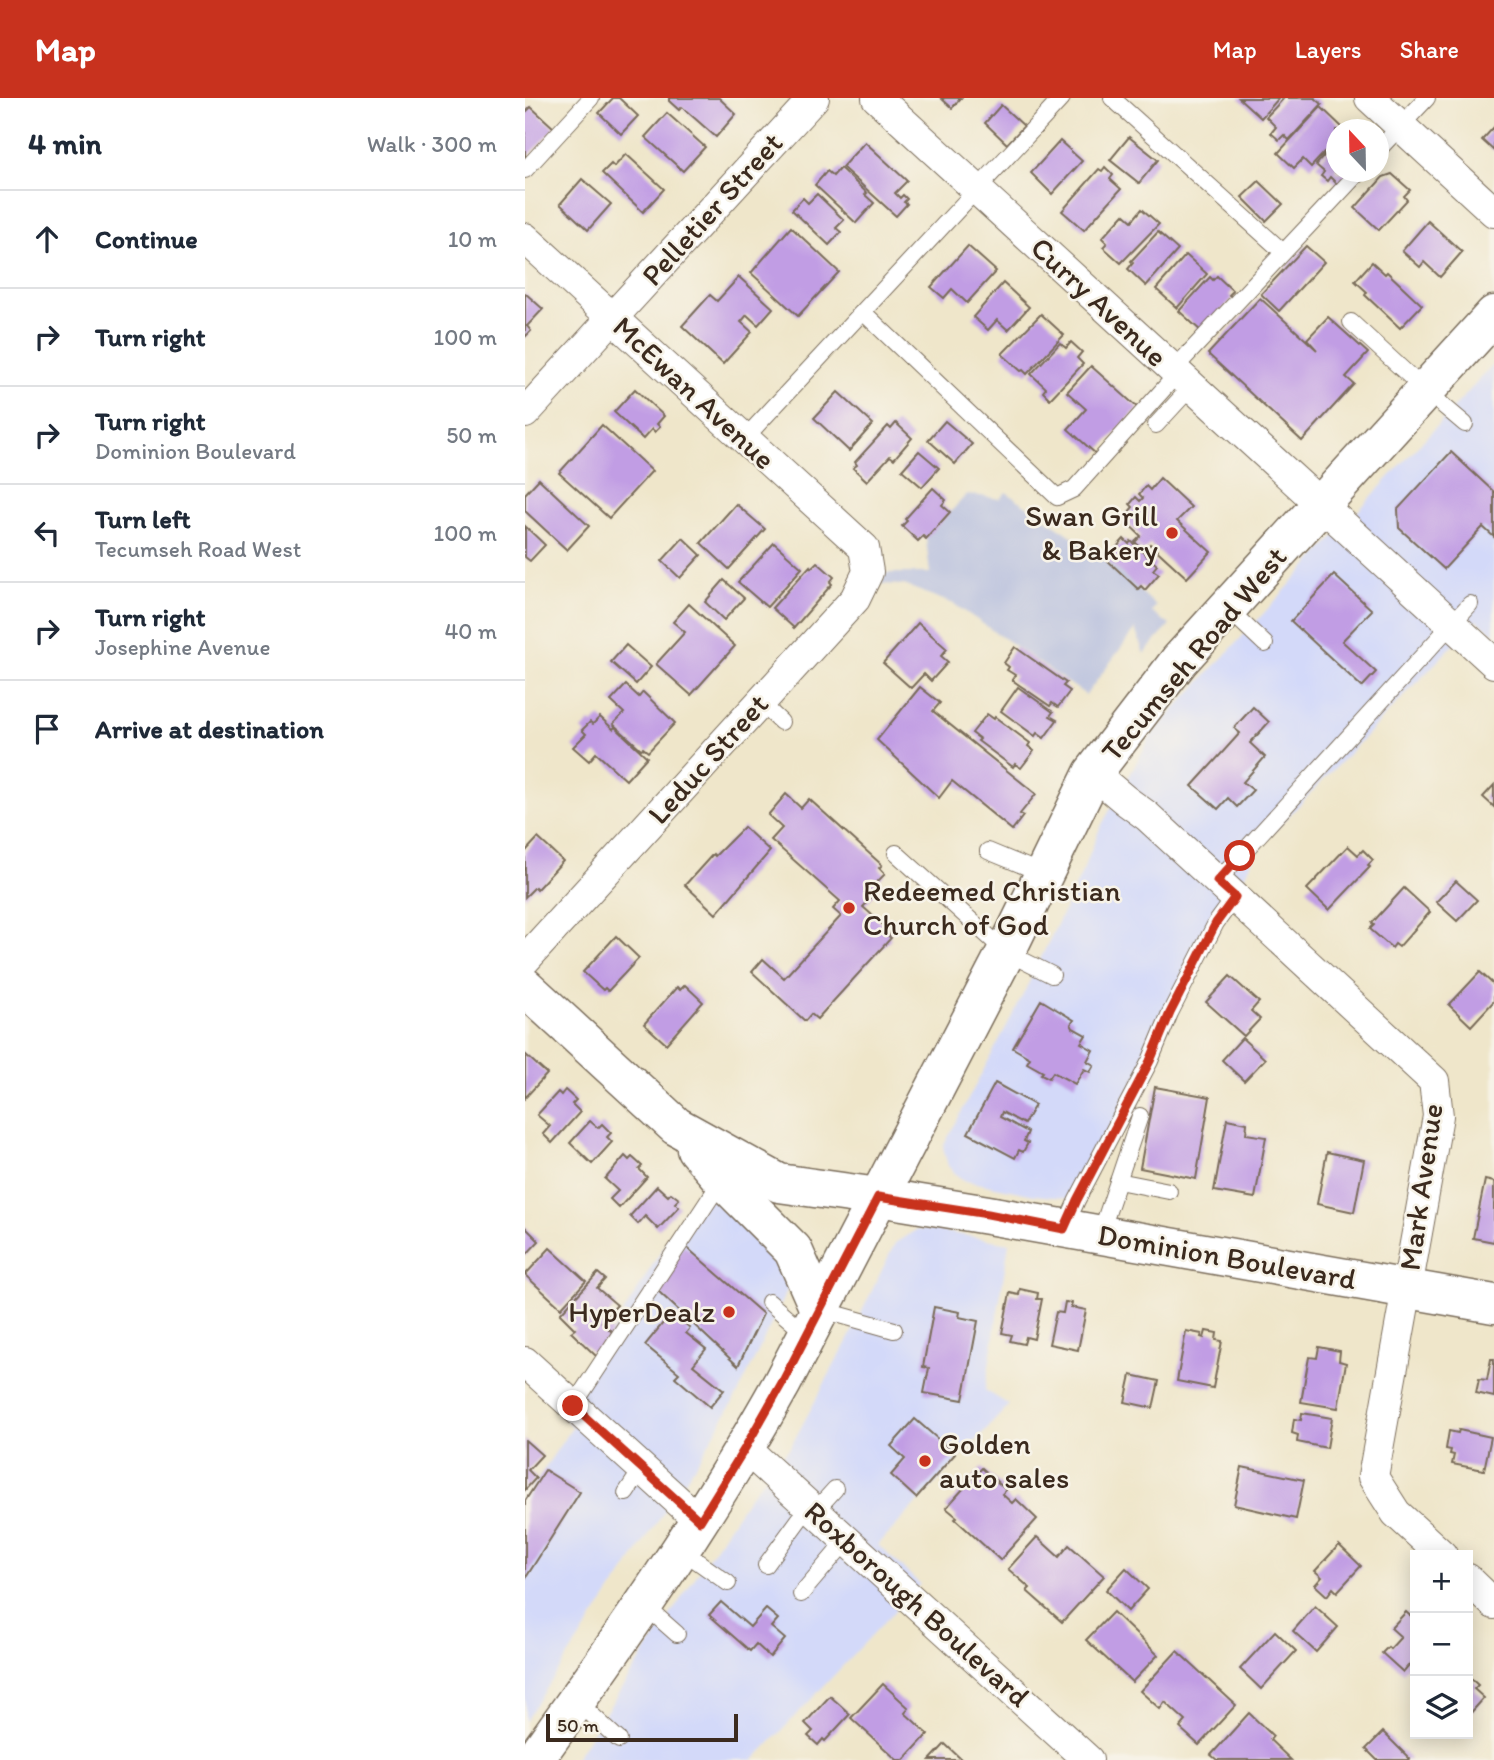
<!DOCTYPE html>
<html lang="en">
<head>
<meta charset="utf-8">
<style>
  body { margin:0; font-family:Itim,sans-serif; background:#f2f2f3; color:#1f2937 }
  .controls { position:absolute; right:21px; bottom:21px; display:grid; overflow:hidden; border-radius:0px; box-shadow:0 4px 18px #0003 }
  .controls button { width:63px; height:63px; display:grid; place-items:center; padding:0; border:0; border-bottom:2px solid #e0e1e3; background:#fff; color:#1f2937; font:35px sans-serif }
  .compass { position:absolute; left:801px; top:21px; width:63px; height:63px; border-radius:50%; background:#fff; box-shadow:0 4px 18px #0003; rotate:338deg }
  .scale { position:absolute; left:21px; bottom:18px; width:192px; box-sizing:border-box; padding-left:7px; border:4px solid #3b2a1e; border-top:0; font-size:19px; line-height:24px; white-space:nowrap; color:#3b2a1e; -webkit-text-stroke:5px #f7f3e8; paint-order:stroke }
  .stop { position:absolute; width:21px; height:21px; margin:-16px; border:5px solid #c8321e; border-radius:50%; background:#fff }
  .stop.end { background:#c8321e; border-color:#fff; box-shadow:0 2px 7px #0008 }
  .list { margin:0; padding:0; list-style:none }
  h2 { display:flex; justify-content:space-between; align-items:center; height:91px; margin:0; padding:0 28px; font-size:30px }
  h2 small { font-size:23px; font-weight:400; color:#747a83 }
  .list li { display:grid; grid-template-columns:46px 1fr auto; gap:21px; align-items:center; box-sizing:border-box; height:98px; padding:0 28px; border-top:2px solid #e0e1e3 }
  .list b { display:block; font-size:26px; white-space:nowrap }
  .list p { margin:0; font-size:23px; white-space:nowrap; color:#747a83 }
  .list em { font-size:23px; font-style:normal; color:#747a83 }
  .icon { flex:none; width:38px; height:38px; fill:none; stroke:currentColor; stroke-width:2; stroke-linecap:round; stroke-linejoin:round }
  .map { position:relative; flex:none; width:969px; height:1662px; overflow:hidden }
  header { display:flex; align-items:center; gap:42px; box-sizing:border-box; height:98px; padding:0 35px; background:#c8321e; color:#fff }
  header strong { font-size:33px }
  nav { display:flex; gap:38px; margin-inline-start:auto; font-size:24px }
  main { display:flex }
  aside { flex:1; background:#fff }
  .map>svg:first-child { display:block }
  .built { fill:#d3d9f9 }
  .industrial { fill:#bcc3de }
  .building { fill:#c19de4 }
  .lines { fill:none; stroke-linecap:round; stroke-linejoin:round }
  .lane-casing { stroke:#7a6c5a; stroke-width:18 }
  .street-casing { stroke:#7a6c5a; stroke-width:32 }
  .secondary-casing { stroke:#7a6c5a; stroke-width:41 }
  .lane { stroke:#fff; stroke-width:16 }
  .street { stroke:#fff; stroke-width:30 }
  .secondary { stroke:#fff; stroke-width:38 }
  .route { stroke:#c8321e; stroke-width:9 }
  .poi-dot { fill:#c8321e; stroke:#f7f3e8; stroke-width:2.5 }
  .labels { text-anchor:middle; stroke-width:5; stroke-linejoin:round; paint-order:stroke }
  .street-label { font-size:30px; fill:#3b2a1e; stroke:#f7f3e8 }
  .poi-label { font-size:30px; fill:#3b2a1e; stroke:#f7f3e8; text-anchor:end }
</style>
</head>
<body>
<header>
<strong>Map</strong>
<nav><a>Map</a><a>Layers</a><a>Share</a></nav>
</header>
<main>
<aside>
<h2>4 min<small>Walk · 300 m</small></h2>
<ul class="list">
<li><svg class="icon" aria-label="ahead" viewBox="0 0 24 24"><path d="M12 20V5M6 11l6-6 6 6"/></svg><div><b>Continue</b></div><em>10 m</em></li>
<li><svg class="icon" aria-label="right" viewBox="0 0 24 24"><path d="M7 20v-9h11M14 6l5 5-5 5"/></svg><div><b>Turn right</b></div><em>100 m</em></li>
<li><svg class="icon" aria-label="right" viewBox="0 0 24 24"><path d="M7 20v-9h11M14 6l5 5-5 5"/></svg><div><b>Turn right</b><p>Dominion Boulevard</p></div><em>50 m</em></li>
<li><svg class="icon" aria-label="left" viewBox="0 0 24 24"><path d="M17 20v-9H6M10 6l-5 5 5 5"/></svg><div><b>Turn left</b><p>Tecumseh Road West</p></div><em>100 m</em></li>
<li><svg class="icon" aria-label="right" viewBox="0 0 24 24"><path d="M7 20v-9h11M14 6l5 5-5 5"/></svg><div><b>Turn right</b><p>Josephine Avenue</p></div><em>40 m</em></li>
<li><svg class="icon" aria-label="arrive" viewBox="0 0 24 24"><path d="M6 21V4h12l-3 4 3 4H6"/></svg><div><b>Arrive at destination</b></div></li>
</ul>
</aside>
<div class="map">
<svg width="969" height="1662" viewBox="0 0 969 1662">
  <rect width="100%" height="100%" fill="#f7f3e8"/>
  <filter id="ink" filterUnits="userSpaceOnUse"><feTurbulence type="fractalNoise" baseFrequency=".0143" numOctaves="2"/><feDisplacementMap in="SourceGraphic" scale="14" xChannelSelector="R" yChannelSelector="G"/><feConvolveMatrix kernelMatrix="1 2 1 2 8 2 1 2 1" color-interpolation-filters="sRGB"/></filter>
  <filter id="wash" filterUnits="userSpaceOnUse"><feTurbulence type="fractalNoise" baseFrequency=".00686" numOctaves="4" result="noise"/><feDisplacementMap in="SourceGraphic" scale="28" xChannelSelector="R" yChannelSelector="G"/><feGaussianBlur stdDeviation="1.57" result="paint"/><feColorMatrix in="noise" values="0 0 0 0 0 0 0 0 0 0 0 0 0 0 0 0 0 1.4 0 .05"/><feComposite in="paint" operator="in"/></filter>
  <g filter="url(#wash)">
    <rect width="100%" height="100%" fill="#efe6ca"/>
    <!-- built -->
    <g class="built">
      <polygon points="969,266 969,536 952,522 734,749 556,1102 509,1097 437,1082 423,1068 418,1049 495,903 557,775 575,730 628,635"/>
      <polygon points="179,1081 256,1154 264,1188 214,1294 175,1360 0,1623 0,1400 47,1329 37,1318"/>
      <polygon points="391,1132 408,1132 484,1145 460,1292 484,1307 353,1447 395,1486 229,1662 49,1662 223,1400 266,1348 325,1238 370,1145"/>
    </g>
    <!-- industrial -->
    <polygon class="industrial" points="481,394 581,461 631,508 626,514 645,527 619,556 610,531 561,597 429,506 379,487 356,486 360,475 405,475 401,441 442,396 475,401"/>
    <g id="blocks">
      <!-- building -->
      <g class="building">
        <polygon points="88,0 94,0 113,18 96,36 74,15"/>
        <polygon points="144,0 194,0 211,16 191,39 157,9 154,12 144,3"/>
        <polygon points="416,0 436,0 427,10"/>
        <polygon points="714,0 754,0 736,20"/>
        <polygon points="759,0 790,0 797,6 764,42 759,37 754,42 746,35 751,29 741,19"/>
        <polygon points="476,7 499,28 482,46 460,25"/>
        <polygon points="6,9 29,30 0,62 0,15"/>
        <polygon points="796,9 820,32 811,32 811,42 786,69 778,61 769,70 753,55"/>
        <polygon points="142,15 180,49 158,73 120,39"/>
        <polygon points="969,29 969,53 957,42"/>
        <polygon points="604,39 633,62 614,85 585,62"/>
        <polygon points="535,43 557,63 527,96 506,75"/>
        <polygon points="340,44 382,83 370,95 375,100 378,97 382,101 379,104 382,106 371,118 317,69"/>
        <polygon points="811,44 811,74 827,74 814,88 805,79 802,83 796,78 799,74 791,67"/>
        <polygon points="101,56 139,91 118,114 77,75 86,66 89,69"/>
        <polygon points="580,69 588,77 585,81 596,91 559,132 537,113 574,71 577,73"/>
        <polygon points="315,70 342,95 340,97 349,105 331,125 290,87 302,73 308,78"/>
        <polygon points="867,76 885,92 879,98 882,102 854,132 830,110 858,79"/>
        <polygon points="57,81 86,106 63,132 35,106"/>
        <polygon points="734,83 758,106 741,123 717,99"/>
        <polygon points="292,96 319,122 311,130 316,134 304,147 267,112 278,100 283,105"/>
        <polygon points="617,111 634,126 596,165 578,149 582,145 577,140 599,116 607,123"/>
        <polygon points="903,123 937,154 915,179 899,164 895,169 877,153"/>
        <polygon points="266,129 314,174 273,218 226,175"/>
        <polygon points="633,134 653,152 621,188 603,171 608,165 606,163"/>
        <polygon points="443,148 471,173 442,205 427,191 419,200 406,189"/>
        <polygon points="781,148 799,164 754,213 736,196"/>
        <polygon points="661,157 682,176 652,210 631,191"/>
        <polygon points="847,164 860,176 862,174 897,207 875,230 840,197 842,194 830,183"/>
        <polygon points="692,178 708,193 704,197 708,200 677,234 654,213 685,179 688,182"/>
        <polygon points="214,179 248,210 233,227 222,217 216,224 227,234 198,266 157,228 185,197 192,203"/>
        <polygon points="478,185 504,209 483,232 472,222 463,232 448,219"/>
        <polygon points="0,195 18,211 2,228 6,233 0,239"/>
        <polygon points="735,200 792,252 782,241 803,219 843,255 821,279 829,286 777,343 683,256"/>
        <polygon points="516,216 539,237 502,276 498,272 496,273 477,256"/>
        <polygon points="546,244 557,254 552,260 558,266 525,301 518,294 521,290 506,276 535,245 541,250"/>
        <polygon points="566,268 613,310 571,356 543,331 561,311 542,294"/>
        <polygon points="110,291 139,318 132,326 135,329 130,334 127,331 118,341 89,314"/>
        <polygon points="313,294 348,326 324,353 289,320"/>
        <polygon points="420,323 447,346 430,366 403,342"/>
        <polygon points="371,325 387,340 369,361 365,358 342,383 328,370 332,367 330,364 363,328 366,331"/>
        <polygon points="77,327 127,373 84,420 34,375"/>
        <polygon points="394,353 414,370 397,389 377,372"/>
        <polygon points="926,354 969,394 969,439 958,429 919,471 874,430 873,411"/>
        <polygon points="635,380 666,409 652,423 686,454 662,480 625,446 619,453 610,444 616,438 598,421 608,409 605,406 611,399 615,403 618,400 614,396 621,388 625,392"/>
        <polygon points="14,381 64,428 42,452 0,413 0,396"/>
        <polygon points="408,390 421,402 417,407 425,414 401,441 398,438 393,443 377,428 382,423 380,421"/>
        <polygon points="211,406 240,431 204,471 176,445"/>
        <polygon points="0,428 20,447 5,463 0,459"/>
        <polygon points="158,440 176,457 155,480 137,463"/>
        <polygon points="599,441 604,446 606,443 632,467 628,472 634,476 620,492 616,488 613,491 581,461"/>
        <polygon points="249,445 277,470 242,509 213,484"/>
        <polygon points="292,464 309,479 305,484 307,486 269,530 247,510 285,468 286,470"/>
        <polygon points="809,477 847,512 817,543 851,574 837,589 766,523"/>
        <polygon points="199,482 219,500 199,522 180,504"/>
        <polygon points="164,506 210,548 166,597 131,566 160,534 148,524"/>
        <polygon points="393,525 422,551 416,558 423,564 406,583 399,576 386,590 358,565"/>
        <polygon points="101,547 126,569 111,586 86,564"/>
        <polygon points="490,549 541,585 538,588 545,593 533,609 527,605 525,608 487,582 490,577 482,572 484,569 479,565"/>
        <polygon points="101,587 114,599 118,594 150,625 123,654 118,650 116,651 88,626 99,615 86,603"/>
        <polygon points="395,589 415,605 408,613 511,696 495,716 498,718 487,732 427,683 414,700 352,642"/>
        <polygon points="493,589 528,614 525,618 532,622 519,640 512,635 510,638 476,613"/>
        <polygon points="728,609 744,624 725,645 740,659 718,684 728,692 712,709 703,700 693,711 667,688 715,635 709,630"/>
        <polygon points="462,616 469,621 470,619 505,645 503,648 509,653 496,670 490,666 488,669 453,643 455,641 447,635"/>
        <polygon points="75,619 88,631 90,629 122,659 101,682 71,655 64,663 48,649 61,636 57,632 65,624 68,626"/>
        <polygon points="969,687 969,709 958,699"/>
        <polygon points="261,696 276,710 284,701 357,767 354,770 360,776 350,786 354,791 338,809 366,834 363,838 366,840 292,921 286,916 280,923 227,874 238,861 259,880 316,818 308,811 315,803 246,742 257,730 243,717"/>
        <polygon points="219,729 245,753 191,816 160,787 188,756 190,758"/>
        <polygon points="13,740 38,763 12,791 10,789 0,799 0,754"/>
        <polygon points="823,748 833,757 838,752 848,762 843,767 845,769 804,812 782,791"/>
        <polygon points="931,783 952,802 932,823 911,804"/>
        <polygon points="879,790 905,814 874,849 870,846 867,850 845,831 849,827 847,825"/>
        <polygon points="91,838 114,860 83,893 80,890 78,892 58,874"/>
        <polygon points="955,874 969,887 969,903 946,928 924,907"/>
        <polygon points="705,878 734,904 726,913 735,921 719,938 681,904"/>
        <polygon points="160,887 178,904 141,946 119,926 152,889 155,892"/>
        <polygon points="516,902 549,922 546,926 548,930 561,937 556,945 568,952 562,963 569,967 565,974 559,971 550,986 528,974 524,980 516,976 518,974 502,965 505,960 488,950"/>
        <polygon points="717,940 740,961 719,983 697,962"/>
        <polygon points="0,956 22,976 0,1000"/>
        <polygon points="470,985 510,1007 499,1026 477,1014 475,1019 503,1034 499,1043 503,1045 498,1054 494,1052 490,1060 443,1035"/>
        <polygon points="630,989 685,999 671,1081 615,1070"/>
        <polygon points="40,992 51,1002 47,1006 55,1014 27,1045 18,1036 25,1028 12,1017 33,994 36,997"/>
        <polygon points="702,1021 722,1025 721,1036 741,1039 730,1100 689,1093"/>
        <polygon points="65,1023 73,1030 77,1026 86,1035 82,1039 87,1044 67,1066 45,1045"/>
        <polygon points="802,1054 839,1062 829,1114 792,1106"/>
        <polygon points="100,1058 104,1062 107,1059 117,1068 114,1071 122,1079 94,1110 85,1101 93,1093 80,1081"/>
        <polygon points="960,1082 969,1084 969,1144 948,1140"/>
        <polygon points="132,1088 143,1098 146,1095 154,1101 150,1105 154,1109 133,1131 120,1118 113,1126 105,1118"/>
        <polygon points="0,1129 14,1143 0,1158"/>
        <polygon points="159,1147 238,1216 213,1268 132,1192"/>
        <polygon points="25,1150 61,1183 36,1210 0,1177"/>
        <polygon points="73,1175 80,1181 72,1190 92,1207 77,1224 87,1234 72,1259 46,1234 50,1231 35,1216"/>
        <polygon points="495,1191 513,1195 512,1201 517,1201 509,1241 501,1239 499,1246 485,1243 487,1237 477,1235 485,1195 494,1197"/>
        <polygon points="540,1204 547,1205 546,1209 561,1212 553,1252 524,1246 531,1214 538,1215"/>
        <polygon points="409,1209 435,1214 434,1219 453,1223 438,1302 399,1295 404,1270 398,1269"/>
        <polygon points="147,1214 165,1230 161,1235 181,1251 168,1267 199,1292 185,1309 150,1279 154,1275 120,1247"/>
        <polygon points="661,1233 677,1236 676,1239 679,1240 681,1233 692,1235 691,1242 697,1243 688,1290 652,1283"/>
        <polygon points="794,1249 815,1253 814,1263 821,1265 813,1310 776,1304 784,1259 792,1260"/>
        <polygon points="966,1261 969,1261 969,1299 951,1295 954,1281 962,1282"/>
        <polygon points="606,1277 634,1283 628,1310 600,1304"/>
        <polygon points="777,1315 807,1320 802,1350 772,1344 773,1337 767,1335 769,1321 776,1322"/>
        <polygon points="390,1321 430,1356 391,1400 366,1377 380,1361 366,1348"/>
        <polygon points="934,1332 966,1339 959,1372 927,1366 929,1357 925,1356 926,1352 921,1351 924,1333 933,1335"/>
        <polygon points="0,1342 17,1357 3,1372 11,1380 0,1392"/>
        <polygon points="717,1369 779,1382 771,1421 709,1407"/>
        <polygon points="457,1370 481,1392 477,1396 487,1405 491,1401 512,1421 475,1462 430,1421 432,1419 421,1410"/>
        <polygon points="20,1372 55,1394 0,1481 0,1403"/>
        <polygon points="512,1439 534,1459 544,1447 579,1478 537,1524 502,1493 505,1490 483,1471"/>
        <polygon points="814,1447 836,1468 812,1494 808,1490 802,1498 790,1487 797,1479 790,1473"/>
        <polygon points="601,1470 623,1491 603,1513 581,1492"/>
        <polygon points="196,1504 225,1529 241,1511 253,1521 246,1529 260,1541 245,1559 231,1546 225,1553 184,1517"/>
        <polygon points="790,1508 813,1529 791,1554 768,1533"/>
        <polygon points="588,1514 633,1557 607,1584 561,1542"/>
        <polygon points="881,1514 890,1522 890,1560 878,1574 857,1555 863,1549 865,1551 876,1539 866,1530"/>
        <polygon points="750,1533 771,1553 736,1591 715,1571"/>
        <polygon points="652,1553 711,1607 674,1647 655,1630 661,1623 640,1604 635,1611 615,1593"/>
        <polygon points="943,1578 953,1587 949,1591 959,1600 943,1618"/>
        <polygon points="358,1586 384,1610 380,1615 403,1636 379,1662 372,1662 326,1620"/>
        <polygon points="305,1598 325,1616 300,1643 298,1641 293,1647 283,1638 288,1633 280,1625"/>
        <polygon points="724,1615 748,1638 745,1642 766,1662 692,1662 686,1657"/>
        <polygon points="858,1634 885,1661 884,1662 852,1662 841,1651"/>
        <polygon points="420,1646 437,1662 405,1662"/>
      </g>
    </g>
  </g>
  <g filter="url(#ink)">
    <use href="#blocks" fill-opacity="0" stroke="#7a6c5a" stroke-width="2"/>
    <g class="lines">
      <!-- lane casing -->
      <g class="lane-casing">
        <g id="lane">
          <polyline points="587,0 758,154"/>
          <polyline points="853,52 902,0"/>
          <polyline points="0,72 66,0"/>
          <polyline points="338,214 532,399 549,391 652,276"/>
          <polyline points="826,224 901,293 940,326"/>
          <polyline points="648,272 834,74"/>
          <polyline points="631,327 666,289"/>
          <polyline points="219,341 537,0"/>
          <polyline points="702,510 740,546"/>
          <polyline points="235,604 256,624"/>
          <polyline points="463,753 519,776"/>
          <polyline points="371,755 481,854 527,877"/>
          <polyline points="692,783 945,506"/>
          <polyline points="593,1083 644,1093"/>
          <polyline points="539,1131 552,1102 625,963 645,915 691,825 710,799"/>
          <polyline points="575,1137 615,1018"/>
          <polyline points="244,1204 281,1236"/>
          <polyline points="294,1211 369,1232"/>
          <polyline points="48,1308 197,1082"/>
          <polyline points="101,1395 117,1371"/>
          <polyline points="290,1413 310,1391"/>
          <polyline points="155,1451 203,1485"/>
          <polyline points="241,1467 284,1408"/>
          <polyline points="276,1496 322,1442"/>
          <polyline points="118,1506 152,1536"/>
          <polyline points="52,1603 94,1642"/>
        </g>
      </g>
      <!-- street casing -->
      <g class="street-casing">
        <g id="street">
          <polyline points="352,0 969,565"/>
          <polyline points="845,0 969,114"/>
          <polyline points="0,140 339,450 343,474 330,501 0,862"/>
          <polyline points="0,315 289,0"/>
          <polyline points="568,675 600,702 622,718 909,983 913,1018 848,1379 871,1415 917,1457"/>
          <polyline points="0,1264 175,1423"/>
          <polyline points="220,1350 563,1662"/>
          <polyline points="943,1481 969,1506"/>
        </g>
      </g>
      <!-- secondary casing -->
      <g class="secondary-casing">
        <g id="secondary">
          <polyline points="0,889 151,1028 254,1085 353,1099 463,1117 969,1206"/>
          <polyline points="171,1051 197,1081 268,1152 294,1211"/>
          <path d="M9,1662C97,1540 184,1416 257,1285L481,854L568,675L654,563L969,217"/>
        </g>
      </g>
      <!-- lane -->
      <use href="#lane" class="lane"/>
      <!-- street -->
      <use href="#street" class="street"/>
      <!-- secondary -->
      <use href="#secondary" class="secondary"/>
    </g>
  </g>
  <g class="lines" filter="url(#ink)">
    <!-- route -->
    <polyline class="route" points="48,1308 175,1423 220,1350 257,1285 353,1099 463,1116 539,1131 552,1102 625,963 645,915 691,825 710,799 692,783 715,758"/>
  </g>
  <!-- markers -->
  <g class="poi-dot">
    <circle cx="647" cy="435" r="7"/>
    <circle cx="324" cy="810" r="7"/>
    <circle cx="204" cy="1214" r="7"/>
    <circle cx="400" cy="1363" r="7"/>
  </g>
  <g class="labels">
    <!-- street labels -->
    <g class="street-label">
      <text transform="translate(187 111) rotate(-48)" y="10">Pelletier Street</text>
      <text transform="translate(574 204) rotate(43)" y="10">Curry Avenue</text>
      <text transform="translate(169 295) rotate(43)" y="10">McEwan Avenue</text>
      <text transform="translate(669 556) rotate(-50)" y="10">Tecumseh Road West</text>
      <text transform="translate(183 661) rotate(-48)" y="10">Leduc Street</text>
      <text transform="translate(896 1089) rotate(-82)" y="10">Mark Avenue</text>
      <text transform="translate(702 1159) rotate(10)" y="10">Dominion Boulevard</text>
      <text transform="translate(392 1506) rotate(42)" y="10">Roxborough Boulevard</text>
    </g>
    <!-- poi labels -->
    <g class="poi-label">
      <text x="633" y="428">Swan Grill<tspan x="633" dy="34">&amp; Bakery</tspan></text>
      <text x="338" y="803" text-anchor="start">Redeemed Christian<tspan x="338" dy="34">Church of God</tspan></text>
      <text x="190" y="1224">HyperDealz</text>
      <text x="414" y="1356" text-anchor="start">Golden<tspan x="414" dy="34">auto sales</tspan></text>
    </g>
  </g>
</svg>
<div class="controls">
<button>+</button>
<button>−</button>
<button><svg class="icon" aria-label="layers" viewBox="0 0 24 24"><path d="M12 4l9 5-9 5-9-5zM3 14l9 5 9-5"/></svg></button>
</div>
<svg class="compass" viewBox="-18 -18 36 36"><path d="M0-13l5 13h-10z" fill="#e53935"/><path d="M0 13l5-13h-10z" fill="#747a83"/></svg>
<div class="scale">50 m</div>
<div class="stop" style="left:715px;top:758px"></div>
<div class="stop end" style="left:48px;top:1308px"></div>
</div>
</main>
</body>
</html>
